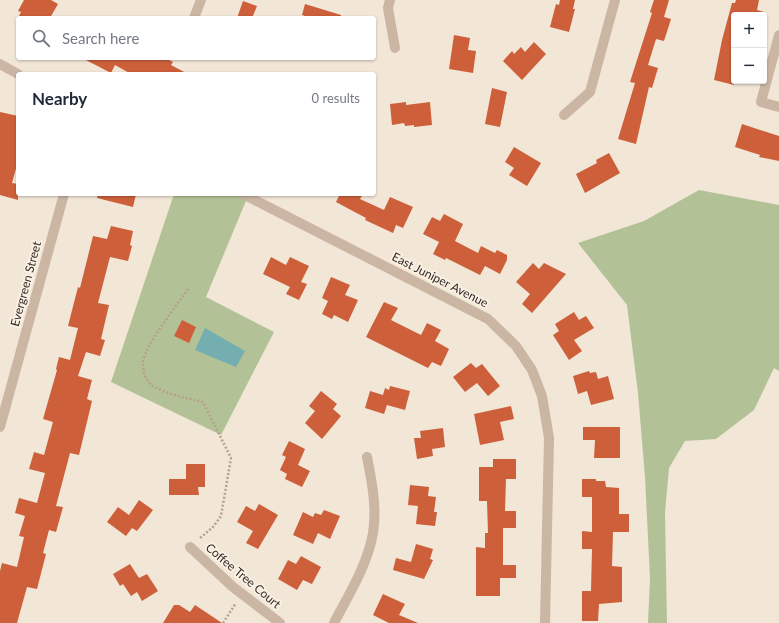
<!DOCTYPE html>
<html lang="en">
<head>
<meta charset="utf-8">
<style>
  body { margin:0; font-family:Lato,sans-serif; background:#f6f6f7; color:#1f2937 }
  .controls { position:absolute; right:12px; top:12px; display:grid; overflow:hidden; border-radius:4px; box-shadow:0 1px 3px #0004 }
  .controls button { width:36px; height:36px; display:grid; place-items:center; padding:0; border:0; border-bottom:1px solid #e0e1e3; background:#fff; color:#1f2937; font:20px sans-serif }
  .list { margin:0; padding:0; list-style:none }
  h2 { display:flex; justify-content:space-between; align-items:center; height:52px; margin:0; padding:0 16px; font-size:17px }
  h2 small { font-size:13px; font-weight:400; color:#747a83 }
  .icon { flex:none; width:22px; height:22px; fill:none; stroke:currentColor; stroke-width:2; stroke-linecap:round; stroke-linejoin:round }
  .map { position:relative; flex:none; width:779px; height:623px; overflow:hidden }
  .search { position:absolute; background:#fff; box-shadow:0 1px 3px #0004; left:16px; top:16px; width:360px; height:44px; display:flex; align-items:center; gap:10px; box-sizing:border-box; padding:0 14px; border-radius:4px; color:#747a83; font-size:15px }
  .panel { position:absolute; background:#fff; box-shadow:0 1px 3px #0004; left:16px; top:72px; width:360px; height:124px; border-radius:4px }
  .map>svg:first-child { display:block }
  .green { fill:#b3c296 }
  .water { fill:#74aeb1 }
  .building { fill:#cd5f3a }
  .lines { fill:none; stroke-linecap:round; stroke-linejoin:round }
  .path { stroke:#b79f8d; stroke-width:2.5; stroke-dasharray:2 2; stroke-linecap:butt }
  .street { stroke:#cbb5a3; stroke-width:10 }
  .labels { text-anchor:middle; stroke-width:4; stroke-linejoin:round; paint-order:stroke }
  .street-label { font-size:12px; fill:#352a25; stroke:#faf0e3 }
</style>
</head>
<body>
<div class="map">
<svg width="779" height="623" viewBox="0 0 779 623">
  <rect width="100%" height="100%" fill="#f2e6d7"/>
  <!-- green -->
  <g class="green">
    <polygon points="699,190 779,205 779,371 774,368 754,410 716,439 685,441 669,468 665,513 667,623 648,623 650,578 645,477 638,393 627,305 578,243 644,221"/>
    <polygon points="174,194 243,194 248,196 206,297 274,332 221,435 111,382"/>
  </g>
  <!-- water -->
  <polygon class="water" points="205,328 245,351 236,367 195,350"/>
  <!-- building -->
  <g class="building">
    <polygon points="24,0 51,0 58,4 50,18 18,18 21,12 18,11"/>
    <polygon points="560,0 575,0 573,9 575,9 569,32 550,27 556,4 559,5"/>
    <polygon points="654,0 669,0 664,17 671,19 664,41 656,39 648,65 658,68 652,88 649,87 636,144 618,139 635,83 630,82 652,13 650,12"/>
    <polygon points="736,0 759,0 757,10 764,12 764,15 734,15 734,85 714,80 722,40 732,3 735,3"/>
    <polygon points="243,1 257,6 252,18 237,18"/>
    <polygon points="305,4 341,15 341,18 311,18 302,15"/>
    <polygon points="454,35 470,38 468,50 476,51 473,73 449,69"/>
    <polygon points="534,42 546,54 522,80 503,61 512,51 514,54 521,47 525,52"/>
    <polygon points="82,58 165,58 173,62 171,65 188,74 131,74 115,65 111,73"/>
    <polygon points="492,88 507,92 500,127 485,124"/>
    <polygon points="406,102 406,105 430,102 432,125 414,127 414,125 405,126 404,123 392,125 390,104"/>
    <polygon points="0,112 18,116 18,161 12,183 18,184 18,200 0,195"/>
    <polygon points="742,124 779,136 779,161 759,157 760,155 735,147"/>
    <polygon points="514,147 541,163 527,186 509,175 514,168 505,162"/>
    <polygon points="609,153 620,173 585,193 576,174 597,163 596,160"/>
    <polygon points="98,194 136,194 133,207 97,198"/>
    <polygon points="340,194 363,194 360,199 384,210 390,197 413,207 403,228 396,225 393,233 365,220 366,218 336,202"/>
    <polygon points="444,214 463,224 455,241 478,253 481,246 495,253 497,250 507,255 507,260 500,274 485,266 480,275 446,258 445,260 433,254 439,242 423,234 432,217 440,221"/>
    <polygon points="111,226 133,231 130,245 132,246 128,261 110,257 98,303 109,305 101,339 105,340 100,356 86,352 78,376 92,380 87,399 92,401 79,455 70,453 56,506 63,507 56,532 49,530 43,553 46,554 37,589 27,587 17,623 0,623 0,571 2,563 17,567 24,537 19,536 25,516 15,513 19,498 37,503 45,473 29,469 34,452 44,455 53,422 43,419 57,370 56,369 59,357 70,360 78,328 68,326 78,287 80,288 93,236 107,239"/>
    <polygon points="271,257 286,265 290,257 309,266 301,282 307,284 299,300 286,294 290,287 263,274"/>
    <polygon points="533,263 539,269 544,263 566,274 532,313 522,304 530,294 516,282"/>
    <polygon points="331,277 350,285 345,295 358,300 348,322 334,315 332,319 322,314 328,301 322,298"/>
    <polygon points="384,302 398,308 391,320 421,335 427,323 441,330 435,341 449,349 441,366 432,362 428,368 366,337"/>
    <polygon points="574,312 579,320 586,316 594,328 574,340 582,351 569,360 553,335 559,331 555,324"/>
    <polygon points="182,320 196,327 189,343 174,336"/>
    <polygon points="471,363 476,368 482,364 500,386 488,396 477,383 465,392 453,377"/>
    <polygon points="589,371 590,373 596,372 598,379 608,376 614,399 591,405 587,391 578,394 573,376"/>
    <polygon points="390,386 410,391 405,410 387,405 384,414 365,408 370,391 383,395 385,388 389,390"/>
    <polygon points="321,391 337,404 333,409 341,416 322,439 305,423 315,411 309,406"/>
    <polygon points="511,406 514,419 500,422 504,440 480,445 474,414"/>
    <polygon points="583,427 620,427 620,458 594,458 595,440 583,440"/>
    <polygon points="443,428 445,447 432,449 433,456 417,459 414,438 421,438 420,431"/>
    <polygon points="289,441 305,449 298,465 310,471 302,487 285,479 287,474 280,470 286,457 282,455"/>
    <polygon points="493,459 516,459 516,479 506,479 505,511 516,511 516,528 503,528 503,565 516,565 516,578 500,578 500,596 476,596 476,547 485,548 485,533 488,533 487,501 479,501 479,467 493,467"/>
    <polygon points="186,464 205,464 205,487 198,487 199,495 169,495 169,479 186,479"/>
    <polygon points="582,479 596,479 596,481 605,481 606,487 619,488 619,514 629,514 629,532 613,532 612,566 622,567 622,602 599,604 598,621 582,621 582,591 591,591 592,549 582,549 582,531 592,532 592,497 582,497"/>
    <polygon points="410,485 429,487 428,496 436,497 434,512 437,512 435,526 416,524 418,506 408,505"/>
    <polygon points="139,500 153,510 137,531 132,528 126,536 107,522 118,507 129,515"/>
    <polygon points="259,504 278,515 258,549 246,543 253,531 237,522 246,506 255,511"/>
    <polygon points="324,510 340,516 330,539 318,533 313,544 293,535 303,512 313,517 315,513 321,515"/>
    <polygon points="416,544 433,549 430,559 433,560 424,579 393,570 396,558 411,562"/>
    <polygon points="301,556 321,567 312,584 303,580 297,590 278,579 288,560 296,564"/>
    <polygon points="130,564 139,578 147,574 158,591 142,601 137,592 131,596 123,584 120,586 113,574"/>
    <polygon points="383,594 405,604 399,615 418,623 389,623 373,615"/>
    <polygon points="174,605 179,605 190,612 195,605 222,623 163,623"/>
  </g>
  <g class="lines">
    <!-- path -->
    <g class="path">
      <path d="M188,289C178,304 145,345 143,362C142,370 146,382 153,386C168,395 187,398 203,402L231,458L221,516L213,527L199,539"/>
      <polyline points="223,623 236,603"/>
    </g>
    <!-- street -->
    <g class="street">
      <polyline points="390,0 388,8 395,48"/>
      <polyline points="194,18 201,0"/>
      <polyline points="779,35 761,102 779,107"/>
      <polyline points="0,64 18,74"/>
      <polyline points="564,115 590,92 615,0"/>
      <polyline points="243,194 488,319 516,346 532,370 542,396 549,438 545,623"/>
      <polyline points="0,427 64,194"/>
      <polyline points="190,547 233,587 280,623"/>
      <path d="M334,623C348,596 368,564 373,533C377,508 372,482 367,457"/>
    </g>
  </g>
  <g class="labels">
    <!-- street labels -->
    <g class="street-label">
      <text transform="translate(440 280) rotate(27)" y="4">East Juniper Avenue</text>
      <text transform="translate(26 284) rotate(-75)" y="4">Evergreen Street</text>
      <text transform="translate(243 576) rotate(40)" y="4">Coffee Tree Court</text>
    </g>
  </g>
</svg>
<div class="controls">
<button>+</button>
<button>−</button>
</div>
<div class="search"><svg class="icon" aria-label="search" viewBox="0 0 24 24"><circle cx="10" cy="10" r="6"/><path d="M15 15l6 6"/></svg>Search here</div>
<section class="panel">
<h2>Nearby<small>0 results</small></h2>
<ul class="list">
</ul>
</section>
</div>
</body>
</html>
